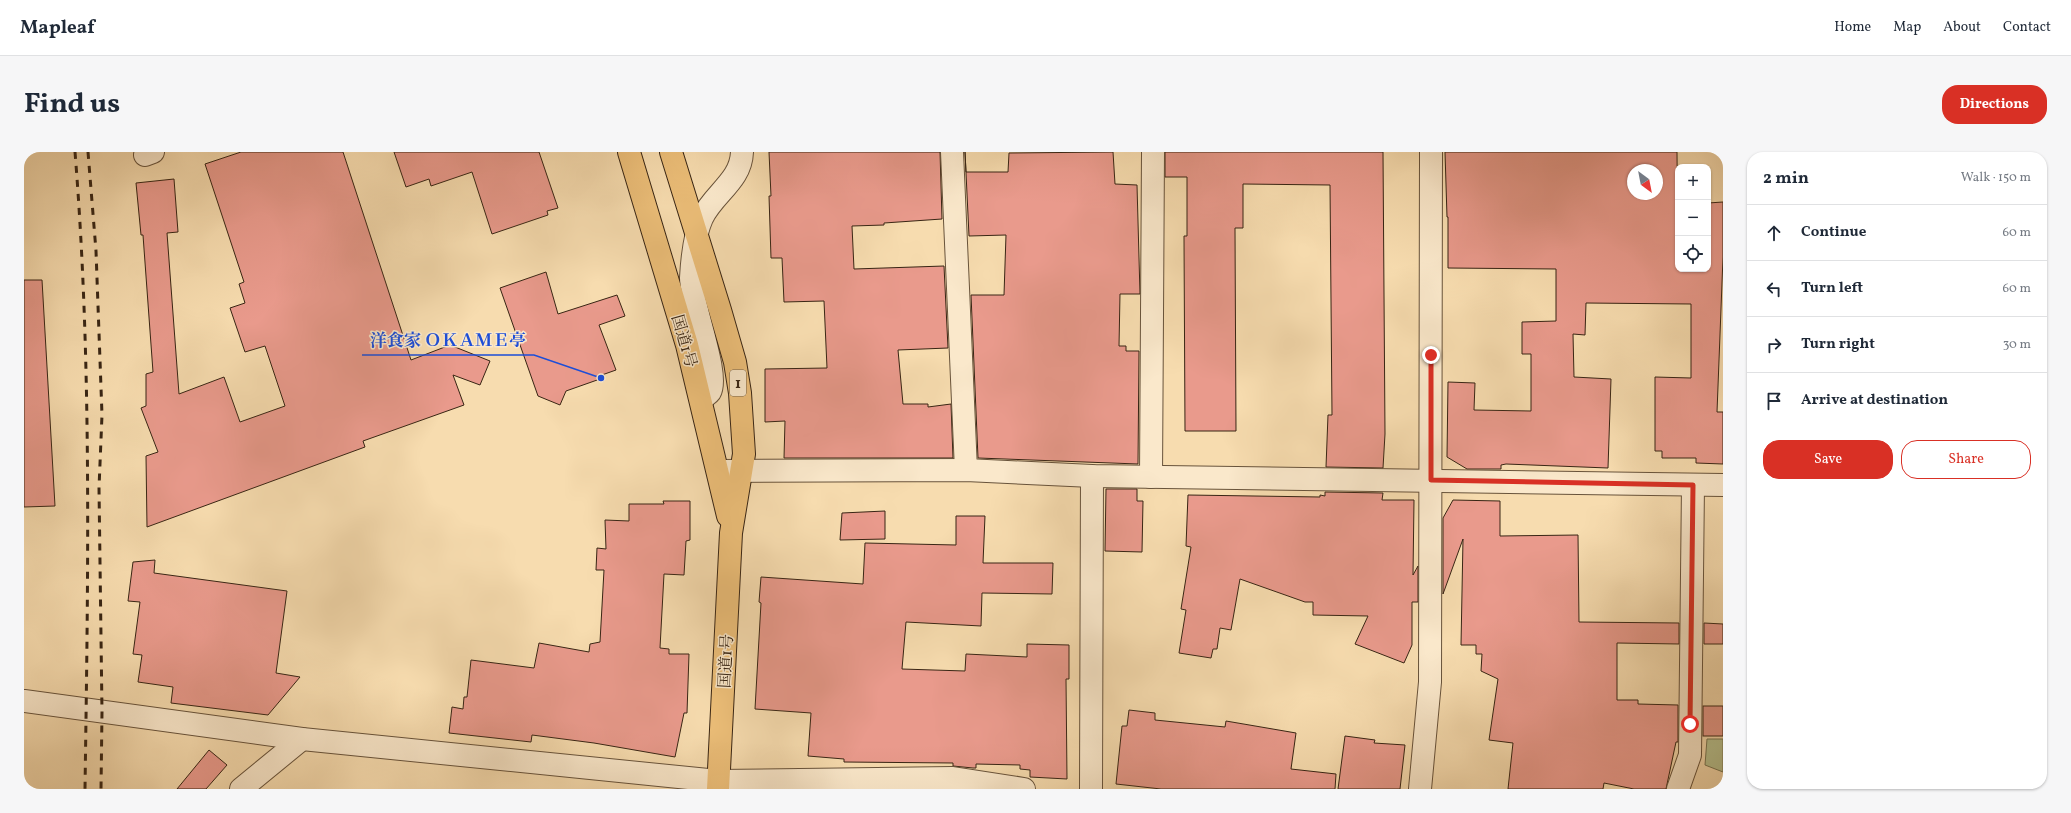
<!DOCTYPE html>
<html lang="en">
<head>
<meta charset="utf-8">
<style>
  body { margin:0; font-family:Vollkorn,"Noto Serif JP",serif; background:#f6f6f7; color:#1f2937 }
  .controls { position:absolute; right:12px; top:12px; display:grid; overflow:hidden; border-radius:8px; box-shadow:0 1px 3px #0004 }
  .controls button { width:36px; height:36px; display:grid; place-items:center; padding:0; border:0; border-bottom:1px solid #e0e1e3; background:#fff; color:#1f2937; font:20px sans-serif }
  .compass { position:absolute; left:1603px; top:12px; width:36px; height:36px; border-radius:50%; background:#fff; box-shadow:0 1px 3px #0004; rotate:148deg }
  .stop { position:absolute; width:12px; height:12px; margin:-9px; border:3px solid #d93025; border-radius:50%; background:#fff }
  .stop.end { background:#d93025; border-color:#fff; box-shadow:0 1px 4px #0008 }
  .list { margin:0; padding:0; list-style:none }
  h2 { display:flex; justify-content:space-between; align-items:center; height:52px; margin:0; padding:0 16px; font-size:17px }
  h2 small { font-size:13px; font-weight:400; color:#747a83 }
  .list li { display:grid; grid-template-columns:26px 1fr auto; gap:12px; align-items:center; box-sizing:border-box; height:56px; padding:0 16px; border-top:1px solid #e0e1e3 }
  .list b { display:block; font-size:15px; white-space:nowrap }
  .list em { font-size:13px; font-style:normal; color:#747a83 }
  .actions { display:flex; gap:8px; padding:12px 16px }
  .actions a { flex:1; padding:9px 0; border:1px solid #d93025; border-radius:16px; text-align:center; font-size:14px; color:#d93025 }
  .actions .main { background:#d93025; color:#fff }
  .icon { flex:none; width:22px; height:22px; fill:none; stroke:currentColor; stroke-width:2; stroke-linecap:round; stroke-linejoin:round }
  .map { position:relative; flex:none; width:1699px; height:637px; overflow:hidden; border-radius:16px }
  header { display:flex; align-items:center; gap:24px; box-sizing:border-box; height:56px; padding:0 20px; background:#fff; border-bottom:1px solid #e0e1e3 }
  header strong { font-size:19px }
  nav { display:flex; gap:22px; margin-inline-start:auto; font-size:14px }
  .intro { display:flex; align-items:center; justify-content:space-between; box-sizing:border-box; height:96px; padding:0 24px }
  h1 { margin:0; font-size:28px }
  .button { padding:10px 18px; border-radius:16px; background:#d93025; color:#fff; font-size:14px; font-weight:700 }
  main { display:flex; gap:24px; padding:0 24px }
  aside { flex:1; background:#fff; border-radius:16px; box-shadow:0 1px 3px #0004 }
  .map>svg:first-child { display:block }
  .green { fill:#b6c290; stroke:#777452 }
  .building { fill:#e99a8c; stroke:#382514; fill-rule:evenodd }
  .lines { fill:none; stroke-linecap:round; stroke-linejoin:round }
  .minor-casing { stroke:#68533b; stroke-width:24 }
  .highway-casing { stroke:#382514; stroke-width:24 }
  .minor { stroke:#fae8cb; stroke-width:22 }
  .highway { stroke:#ecbe78; stroke-width:22 }
  .rail { stroke:#382514; stroke-width:3; stroke-dasharray:7 7; stroke-linecap:butt }
  .route { stroke:#d93025; stroke-width:5 }
  .labels { text-anchor:middle; stroke-width:3; stroke-linejoin:round; paint-order:stroke }
  .shield { fill:#fae8cb; stroke:#72604b; stroke-width:1 }
  .shield-label { font-size:15px; font-weight:bold; fill:#382514 }
  .street-label { font-size:16px; fill:#382514; stroke:#fae8cb }
  .leader { fill:none; stroke:#1d4ed8; stroke-width:1.5 }
  .callout-dot { fill:#1d4ed8; stroke:#fae8cb; stroke-width:1.5 }
  .callout-label { font-size:17px; text-anchor:middle; font-weight:bold; fill:#1d4ed8; stroke:#fae8cb; stroke-width:3; stroke-linejoin:round; paint-order:stroke }
</style>
</head>
<body>
<header>
<strong>Mapleaf</strong>
<nav><a>Home</a><a>Map</a><a>About</a><a>Contact</a></nav>
</header>
<div class="intro"><h1>Find us</h1><a class="button">Directions</a></div>
<main>
<div class="map">
<svg width="1699" height="637" viewBox="0 0 1699 637">
  <rect width="100%" height="100%" fill="#f7dcaf"/>
  <filter id="stains"><feTurbulence type="fractalNoise" baseFrequency=".005" numOctaves="4"/><feColorMatrix values="0 0 0 0 .2 0 0 0 0 .09 0 0 0 0 .02 0 0 0 .5 -.17"/></filter>
  <radialGradient id="worn" r=".72"><stop offset=".6" stop-color="#630" stop-opacity="0"/><stop offset="1" stop-color="#630" stop-opacity=".3"/></radialGradient>
  <!-- green -->
  <polygon class="green" points="1683,587 1699,587 1699,620 1681,613"/>
  <!-- building -->
  <g class="building">
    <polygon points="217,0 319,0 387,208 426,193 466,209 456,233 429,223 440,253 339,289 341,295 123,375 122,304 134,300 117,256 122,254 122,222 129,220 119,83 117,83 112,31 150,27 154,80 143,81 155,242 200,225 216,270 261,254 241,194 221,200 206,156 221,151 215,132 220,130 181,12"/>
    <polygon points="370,0 515,0 534,56 523,59 524,63 468,82 448,20 407,34 405,27 382,35"/>
    <polygon points="745,0 916,0 918,67 860,71 860,73 828,74 830,117 920,114 924,196 874,198 879,252 904,252 904,255 927,252 929,306 760,306 761,269 741,270 741,217 803,216 800,149 760,150 758,106 747,106 745,44 747,44"/>
    <polygon points="941,0 942,20 984,20 985,1 1089,0 1091,32 1113,33 1116,142 1096,142 1095,194 1102,194 1102,199 1115,199 1114,312 954,306 947,143 980,143 982,83 945,84"/>
    <polygon points="1141,0 1359,0 1361,282 1359,316 1302,315 1304,263 1308,263 1306,33 1219,32 1219,76 1211,76 1212,279 1161,279 1160,84 1163,84 1163,25 1141,25"/>
    <path d="M1421,0H1653L1654,117H1684V51L1699,50V105L1693,260H1699V312L1672,311V306H1638V299H1631V225L1667,226V152L1562,151L1561,183L1549,182L1550,225L1587,227L1584,316L1482,312L1477,313V317H1443L1423,305L1424,230L1451,231L1450,258L1507,259V202H1498V170L1532,169V117L1424,116V65H1423ZM1609,18H1633V42H1609Z"/>
    <polygon points="522,120 534,162 593,143 601,164 575,173 592,218 575,224 576,227 542,239 536,253 514,244 476,136"/>
    <polygon points="0,128 18,128 31,354 0,355"/>
    <polygon points="1082,337 1113,337 1113,349 1119,349 1118,400 1081,399"/>
    <polygon points="1301,340 1359,341 1358,348 1390,348 1389,423 1394,414 1394,450 1388,450 1388,493 1380,511 1331,492 1344,464 1289,463 1289,450 1281,450 1216,427 1207,478 1196,476 1193,497 1189,497 1187,506 1155,501 1162,458 1157,457 1167,395 1162,394 1164,343 1296,345 1296,343 1301,344"/>
    <polygon points="1429,348 1476,349 1476,384 1554,383 1555,470 1655,471 1655,492 1593,491 1593,548 1614,548 1614,552 1654,553 1654,590 1652,590 1642,637 1610,637 1580,631 1579,637 1484,637 1489,591 1465,588 1474,527 1457,519 1458,502 1452,502 1452,493 1437,493 1439,387 1419,442 1419,366"/>
    <polygon points="639,349 666,349 666,388 662,389 660,423 640,422 636,496 645,497 645,502 665,502 663,561 660,561 651,605 570,591 508,583 507,590 425,581 428,555 439,557 440,545 443,545 447,508 510,516 515,491 565,500 566,492 576,490 580,418 572,418 573,396 582,397 581,368 605,369 605,352 640,352"/>
    <polygon points="861,359 861,387 816,388 818,361"/>
    <polygon points="932,364 961,364 959,411 1029,411 1028,442 958,441 957,474 882,470 878,517 941,519 942,502 1003,505 1003,492 1045,493 1045,527 1042,527 1043,627 1006,625 1006,618 996,617 996,613 952,612 952,616 949,616 929,614 929,611 820,610 820,607 784,604 787,561 731,557 737,451 735,450 737,425 839,432 841,391 932,393"/>
    <polygon points="131,408 130,421 263,439 252,521 276,525 244,563 147,551 149,535 114,530 118,503 109,502 116,450 104,449 109,410"/>
    <polygon points="1680,471 1699,472 1699,492 1680,492"/>
    <rect x="1679" y="554" width="20" height="30"/>
    <polygon points="1105,558 1131,561 1131,568 1201,575 1202,569 1272,581 1267,617 1312,622 1311,637 1137,637 1092,632 1098,574 1103,574"/>
    <polygon points="1321,584 1351,588 1350,591 1381,593 1376,637 1314,637"/>
    <polygon points="185,598 203,613 182,637 153,637"/>
  </g>
  <g class="lines">
    <!-- minor casing -->
    <g class="minor-casing">
      <g id="minor">
        <polyline points="928,0 942,318"/>
        <polyline points="121,3 129,0"/>
        <path d="M677,248C679,245 684,243 686,240C696,223 667,151 667,126C668,107 670,84 678,66C690,41 717,29 718,0"/>
        <polyline points="695,319 942,318 1068,324 1699,333"/>
        <polyline points="1127,325 1129,0"/>
        <polyline points="0,549 278,587 694,629 929,626 1000,637"/>
        <polyline points="217,637 278,587"/>
        <polyline points="1067,637 1068,324"/>
        <polyline points="1396,637 1406,530 1407,0"/>
        <polyline points="1654,637 1666,603 1669,333"/>
      </g>
    </g>
    <!-- highway casing -->
    <g class="highway-casing">
      <g id="highway">
        <polyline points="605,0 663,193 704,364"/>
        <polyline points="647,0 696,158 711,210 716,241 720,302 707,381 694,637"/>
      </g>
    </g>
    <!-- minor -->
    <use href="#minor" class="minor"/>
    <!-- highway -->
    <use href="#highway" class="highway"/>
    <!-- rail -->
    <g class="rail">
      <path d="M51,0C68,211 64,425 61,637"/>
      <polyline points="64,0 72,99 78,263 75,336 78,560 77,637"/>
    </g>
  </g>
  <g class="lines">
    <!-- route -->
    <polyline class="route" points="1407,203 1407,328 1669,333 1666,572"/>
  </g>
  <g class="labels">
    <!-- shield labels -->
    <rect class="shield" x="706" y="218" width="16" height="26" rx="3"/>
    <g class="shield-label">
      <text x="714" y="236">1</text>
    </g>
    <!-- street labels -->
    <g class="street-label">
      <text transform="translate(661 189) rotate(74)" y="6">国道1号</text>
      <text transform="translate(701 509) rotate(-87)" y="6">国道1号</text>
    </g>
  </g>
  <!-- callouts -->
  <path class="leader" d="M577 226L510 203H338"/>
  <circle class="callout-dot" cx="577" cy="226" r="4"/>
  <g class="callout-label">
    <text x="424" y="194">洋食家 ＯＫＡＭＥ亭</text>
  </g>
  <rect width="100%" height="100%" filter="url(#stains)"/>
  <rect width="100%" height="100%" fill="url(#worn)"/>
</svg>
<div class="controls">
<button>+</button>
<button>−</button>
<button><svg class="icon" aria-label="locate" viewBox="0 0 24 24"><circle cx="12" cy="12" r="6"/><path d="M12 2v4M12 18v4M2 12h4M18 12h4"/></svg></button>
</div>
<svg class="compass" viewBox="-18 -18 36 36"><path d="M0-13l5 13h-10z" fill="#e53935"/><path d="M0 13l5-13h-10z" fill="#747a83"/></svg>
<div class="stop" style="left:1666px;top:572px"></div>
<div class="stop end" style="left:1407px;top:203px"></div>
</div>
<aside>
<h2>2 min<small>Walk · 150 m</small></h2>
<ul class="list">
<li><svg class="icon" aria-label="ahead" viewBox="0 0 24 24"><path d="M12 20V5M6 11l6-6 6 6"/></svg><div><b>Continue</b></div><em>60 m</em></li>
<li><svg class="icon" aria-label="left" viewBox="0 0 24 24"><path d="M17 20v-9H6M10 6l-5 5 5 5"/></svg><div><b>Turn left</b></div><em>60 m</em></li>
<li><svg class="icon" aria-label="right" viewBox="0 0 24 24"><path d="M7 20v-9h11M14 6l5 5-5 5"/></svg><div><b>Turn right</b></div><em>30 m</em></li>
<li><svg class="icon" aria-label="arrive" viewBox="0 0 24 24"><path d="M6 21V4h12l-3 4 3 4H6"/></svg><div><b>Arrive at destination</b></div></li>
</ul>
<div class="actions"><a class="main">Save</a><a>Share</a></div>
</aside>
</main>
</body>
</html>
